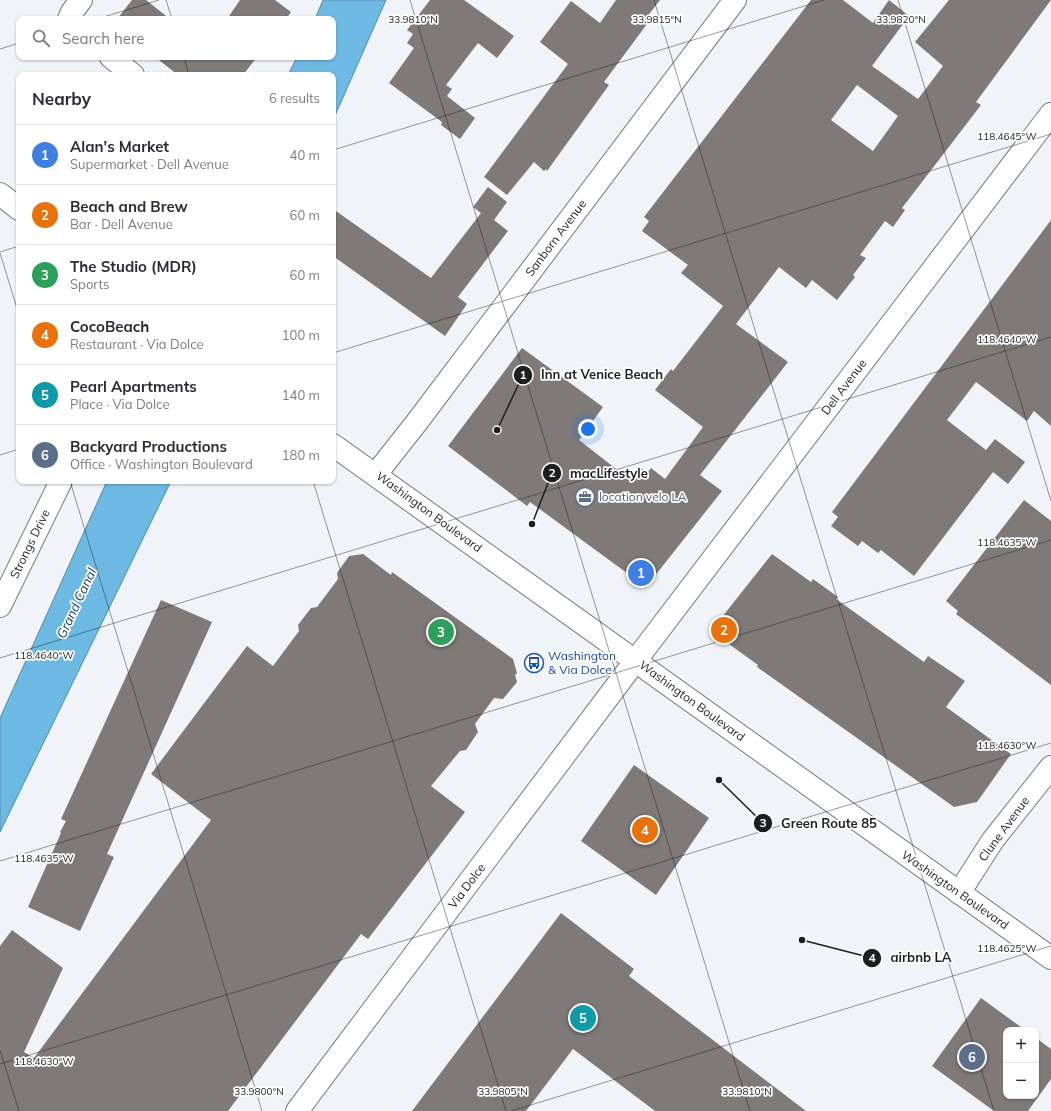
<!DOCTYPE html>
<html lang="en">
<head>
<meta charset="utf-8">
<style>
  body { margin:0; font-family:Mulish,sans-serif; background:#f2f2f3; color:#2b2b33 }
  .controls { position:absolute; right:12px; bottom:12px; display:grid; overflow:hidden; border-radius:8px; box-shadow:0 1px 3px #0004 }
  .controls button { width:36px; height:36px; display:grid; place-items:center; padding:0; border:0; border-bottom:1px solid #e1e1e2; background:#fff; color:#2b2b33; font:20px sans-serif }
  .you { position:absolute; left:588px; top:429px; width:14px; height:14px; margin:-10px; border:3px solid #fff; border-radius:50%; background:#1a73e8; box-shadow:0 0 0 6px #1a73e833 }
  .badge { display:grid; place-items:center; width:26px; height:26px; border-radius:50%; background:#854113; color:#fff; font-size:13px; font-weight:700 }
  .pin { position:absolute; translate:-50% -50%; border:2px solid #fff; box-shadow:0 1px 4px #0006 }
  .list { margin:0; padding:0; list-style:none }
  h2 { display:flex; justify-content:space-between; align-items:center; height:52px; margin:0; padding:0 16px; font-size:17px }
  h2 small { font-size:13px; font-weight:400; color:#7c7c81 }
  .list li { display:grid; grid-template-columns:26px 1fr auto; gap:12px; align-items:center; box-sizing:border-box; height:60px; padding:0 16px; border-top:1px solid #e1e1e2 }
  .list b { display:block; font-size:15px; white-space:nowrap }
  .list p { margin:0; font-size:13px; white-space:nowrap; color:#7c7c81 }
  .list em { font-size:13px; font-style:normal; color:#7c7c81 }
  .icon { flex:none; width:22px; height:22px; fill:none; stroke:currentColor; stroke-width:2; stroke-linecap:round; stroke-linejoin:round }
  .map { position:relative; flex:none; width:1051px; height:1111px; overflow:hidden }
  .search { position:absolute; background:#fff; box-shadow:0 1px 3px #0004; left:16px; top:16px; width:320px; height:44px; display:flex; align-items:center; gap:10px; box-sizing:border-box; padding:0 14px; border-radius:8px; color:#7c7c81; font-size:15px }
  .panel { position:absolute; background:#fff; box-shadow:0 1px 3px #0004; left:16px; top:72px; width:320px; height:412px; border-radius:8px }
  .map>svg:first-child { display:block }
  .water { fill:#6cb9e4; stroke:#548aa9 }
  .building { fill:#7f7a77; fill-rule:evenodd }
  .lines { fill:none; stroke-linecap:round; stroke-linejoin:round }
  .minor-casing { stroke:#76797e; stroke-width:24 }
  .tertiary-casing { stroke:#76797e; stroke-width:24 }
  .secondary-casing { stroke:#76797e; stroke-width:24 }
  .minor { stroke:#fff; stroke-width:22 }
  .tertiary { stroke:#fff; stroke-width:22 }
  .secondary { stroke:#fff; stroke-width:22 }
  .ticks { fill:none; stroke:#1d1e20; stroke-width:1; stroke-opacity:0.45 }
  .labels { text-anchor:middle; stroke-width:3.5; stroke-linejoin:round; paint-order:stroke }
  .street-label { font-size:12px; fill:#1d1e20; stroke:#fff }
  .service-label { font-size:12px; fill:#4e5e75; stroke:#fff; text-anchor:start }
  .transit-label { font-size:12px; fill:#164399; stroke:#fff; text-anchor:start }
  .water-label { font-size:13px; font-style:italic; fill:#173a4c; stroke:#fff }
  .ticks-label { font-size:10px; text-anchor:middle; fill:#1d1e20; stroke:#fff; stroke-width:3.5; stroke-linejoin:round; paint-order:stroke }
  .leader { fill:none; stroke:#1d1e20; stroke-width:1.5 }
  .callout-dot { fill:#1d1e20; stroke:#fff; stroke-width:1.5 }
  .mark-label { font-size:12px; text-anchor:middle; font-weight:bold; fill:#fff }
  .callout-label { font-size:13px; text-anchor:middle; font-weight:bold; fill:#1d1e20; stroke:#fff; stroke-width:3.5; stroke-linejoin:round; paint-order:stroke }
</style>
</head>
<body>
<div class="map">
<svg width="1051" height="1111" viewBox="0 0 1051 1111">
  <rect width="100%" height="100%" fill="#f0f4f9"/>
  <!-- water -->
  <g class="water">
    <polygon points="323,0 386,0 333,120 333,75 288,75 297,57 333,57 333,19 315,19"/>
    <polygon points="107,481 171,481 0,832 0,718"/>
  </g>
  <!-- building -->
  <g class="building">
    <polygon points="132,0 146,0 170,19 117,19"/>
    <polygon points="240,0 275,0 291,12 286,19 227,19"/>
    <polygon points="430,0 464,0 514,36 497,58 478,43 446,85 452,89 447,96 475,118 460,139 441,125 442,122 389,83 414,48 407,43 413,34 407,30"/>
    <polygon points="616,0 660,0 647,17 650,20 604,82 609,85 547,171 546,169 544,171 534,162 507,195 484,177 568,64 540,42 571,1 600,23"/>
    <path d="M811,0H843L873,23L889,0L909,16L872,66L918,99L943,66L915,42L949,0H1051L976,102L981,105L902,208L905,210L893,227L885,221L860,255L866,258L853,275L855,277L837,300L812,280L806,288L779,267L736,324L788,362L700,475L722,491L646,587L530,502L527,506L448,446L522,348L603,407L579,440L629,479L639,466L647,473L651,468L665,479L703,427L655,390L671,369L673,371L723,306L681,273L688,265L642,231L649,221L644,217ZM857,85L898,116L873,151L831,120Z"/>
    <polygon points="155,57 257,57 243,75 178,75"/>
    <polygon points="488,187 507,202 494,220 508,231 458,297 467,304 445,336 333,256 333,209 431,278 481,213 473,207"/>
    <polygon points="1051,220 1051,426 1034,411 1027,421 976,382 947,420 986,450 995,439 1025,462 1008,484 993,472 914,576 881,550 878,553 862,541 858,546 831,526 838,517 832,512"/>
    <polygon points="1024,500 1051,521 1051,685 956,614 958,611 946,601"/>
    <polygon points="363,554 391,575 392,572 513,659 517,673 515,675 517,682 503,699 494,698 475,724 478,732 466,750 460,751 431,786 465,812 368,939 361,934 228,1111 0,1111 0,946 12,930 63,968 24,1052 34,1058 211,820 151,774 247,646 273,666 299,631 298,625 311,608 317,607 338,579 337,573 349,556"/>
    <polygon points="772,554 811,582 813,579 838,597 836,599 924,662 928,656 965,681 946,707 1011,754 977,802 954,807 757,667 758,665 711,631"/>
    <polygon points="161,600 212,622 107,854 114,857 80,931 28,907 61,833 60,832 66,821 61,819"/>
    <polygon points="634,765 709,818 656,895 581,841"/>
    <polygon points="561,913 634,969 629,976 806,1111 655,1111 573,1049 526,1111 412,1111"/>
    <polygon points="981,998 1025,1030 1006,1030 1006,1096 1036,1096 1036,1038 1051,1049 1051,1079 1028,1111 994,1111 932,1066"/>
  </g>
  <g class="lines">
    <!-- minor casing -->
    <g class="minor-casing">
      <g id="minor">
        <polyline points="69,19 72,12 81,0"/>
        <polyline points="111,57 133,75"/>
        <polyline points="376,474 417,422 735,0"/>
        <polyline points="0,606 61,481"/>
        <polyline points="636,660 1051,114"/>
        <polyline points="959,893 993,840 1051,767"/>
      </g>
    </g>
    <!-- tertiary casing -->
    <g class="tertiary-casing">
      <polyline id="tertiary" points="297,1111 636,660"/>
    </g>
    <!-- secondary casing -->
    <g class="secondary-casing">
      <g id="secondary">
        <polyline points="0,194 19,209"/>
        <polyline points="333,445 1051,958"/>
      </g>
    </g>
    <!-- minor -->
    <use href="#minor" class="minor"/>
    <!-- tertiary -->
    <use href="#tertiary" class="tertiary"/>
    <!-- secondary -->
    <use href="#secondary" class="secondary"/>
  </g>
  <!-- ticks -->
  <path class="ticks" d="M166,0L172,19M410,0L750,1111M654,0L994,1111M898,0L1051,501M97,19L159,0M0,49L19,43M184,57L189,75M333,150L824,0M0,252L19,246M0,253L19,315M333,353L1051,134M0,455L19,449M70,481L262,1111M313,481L506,1111M0,658L1051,337M0,861L1051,540M0,1050L19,1111M0,1064L1051,743M511,1111L1051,946"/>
  <!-- icons -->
  <defs>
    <g id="office-ring" transform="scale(1)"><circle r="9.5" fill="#fff" stroke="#5c6f8a" stroke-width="1.5"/><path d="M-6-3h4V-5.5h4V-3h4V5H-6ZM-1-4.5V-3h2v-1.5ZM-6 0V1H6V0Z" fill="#5c6f8a"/></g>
    <g id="bus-ring" transform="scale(1)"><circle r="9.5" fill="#fff" stroke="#1a4fb4" stroke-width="1.5"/><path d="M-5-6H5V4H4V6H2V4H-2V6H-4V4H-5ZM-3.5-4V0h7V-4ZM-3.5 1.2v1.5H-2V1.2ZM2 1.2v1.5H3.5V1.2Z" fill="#1a4fb4"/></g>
  </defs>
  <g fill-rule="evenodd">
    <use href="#office-ring" x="585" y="497"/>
    <use href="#bus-ring" x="534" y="663"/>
  </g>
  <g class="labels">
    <!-- street labels -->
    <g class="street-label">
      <text transform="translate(556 238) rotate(-53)" y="4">Sanborn Avenue</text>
      <text transform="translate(844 387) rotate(-53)" y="4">Dell Avenue</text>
      <text transform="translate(429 512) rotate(36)" y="4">Washington Boulevard</text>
      <text transform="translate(30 544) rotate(-64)" y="4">Strongs Drive</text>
      <text transform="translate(692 701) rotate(36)" y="4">Washington Boulevard</text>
      <text transform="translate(1004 829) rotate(-54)" y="4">Clune Avenue</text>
      <text transform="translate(467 886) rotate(-53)" y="4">Via Dolce</text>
      <text transform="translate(955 890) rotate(35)" y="4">Washington Boulevard</text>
    </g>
    <!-- service labels -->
    <g class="service-label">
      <text x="599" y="501">location velo LA</text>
    </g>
    <!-- transit labels -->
    <g class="transit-label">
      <text x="548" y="660">Washington<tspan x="548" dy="14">&amp; Via Dolce</tspan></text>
    </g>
    <!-- water labels -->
    <g class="water-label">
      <text transform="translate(76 603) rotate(-65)" y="5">Grand Canal</text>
    </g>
  </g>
  <g class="ticks-label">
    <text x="413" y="23">33.9810°N</text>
    <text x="657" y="23">33.9815°N</text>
    <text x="901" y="23">33.9820°N</text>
    <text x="1007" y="140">118.4645°W</text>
    <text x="1007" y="343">118.4640°W</text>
    <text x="1007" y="546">118.4635°W</text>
    <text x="44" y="659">118.4640°W</text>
    <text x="1007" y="749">118.4630°W</text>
    <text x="44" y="862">118.4635°W</text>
    <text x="1007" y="952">118.4625°W</text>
    <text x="44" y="1065">118.4630°W</text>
    <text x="259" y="1095">33.9800°N</text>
    <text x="503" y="1095">33.9805°N</text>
    <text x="747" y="1095">33.9810°N</text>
  </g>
  <!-- callouts -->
  <path class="leader" d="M497 430L523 375M532 524L552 473M719 780L763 823M802 940L872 958"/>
  <g class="callout-dot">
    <circle cx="497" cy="430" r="4"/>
    <circle cx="532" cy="524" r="4"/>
    <circle cx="719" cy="780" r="4"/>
    <circle cx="802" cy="940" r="4"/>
    <circle cx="523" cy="375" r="10"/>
    <circle cx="552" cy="473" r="10"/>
    <circle cx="763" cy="823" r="10"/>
    <circle cx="872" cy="958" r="10"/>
  </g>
  <g class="mark-label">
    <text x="523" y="379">1</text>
    <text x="552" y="477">2</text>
    <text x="763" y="827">3</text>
    <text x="872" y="962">4</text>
  </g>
  <g class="callout-label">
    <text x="602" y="379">Inn at Venice Beach</text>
    <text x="609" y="478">macLifestyle</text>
    <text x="829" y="828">Green Route 85</text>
    <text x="921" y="962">airbnb LA</text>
  </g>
</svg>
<div class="controls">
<button>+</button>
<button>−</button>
</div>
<div class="you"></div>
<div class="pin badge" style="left:641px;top:573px;background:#3f7fe0">1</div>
<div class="pin badge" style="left:724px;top:630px;background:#e8710a">2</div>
<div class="pin badge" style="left:441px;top:632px;background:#2e9e5b">3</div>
<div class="pin badge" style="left:645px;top:830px;background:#e8710a">4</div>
<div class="pin badge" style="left:583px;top:1018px;background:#0f9aa8">5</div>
<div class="pin badge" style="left:972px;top:1057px;background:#5c6f8a">6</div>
<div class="search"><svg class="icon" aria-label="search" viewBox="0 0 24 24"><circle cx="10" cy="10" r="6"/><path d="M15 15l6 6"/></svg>Search here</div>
<section class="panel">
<h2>Nearby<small>6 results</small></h2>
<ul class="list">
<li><span class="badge" style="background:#3f7fe0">1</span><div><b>Alan's Market</b><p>Supermarket · Dell Avenue</p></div><em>40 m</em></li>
<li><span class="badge" style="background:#e8710a">2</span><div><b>Beach and Brew</b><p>Bar · Dell Avenue</p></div><em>60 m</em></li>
<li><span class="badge" style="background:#2e9e5b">3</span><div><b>The Studio (MDR)</b><p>Sports</p></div><em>60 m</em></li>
<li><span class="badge" style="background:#e8710a">4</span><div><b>CocoBeach</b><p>Restaurant · Via Dolce</p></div><em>100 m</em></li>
<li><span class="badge" style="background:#0f9aa8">5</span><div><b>Pearl Apartments</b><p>Place · Via Dolce</p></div><em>140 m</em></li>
<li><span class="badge" style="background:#5c6f8a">6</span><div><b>Backyard Productions</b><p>Office · Washington Boulevard</p></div><em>180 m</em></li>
</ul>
</section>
</div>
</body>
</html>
